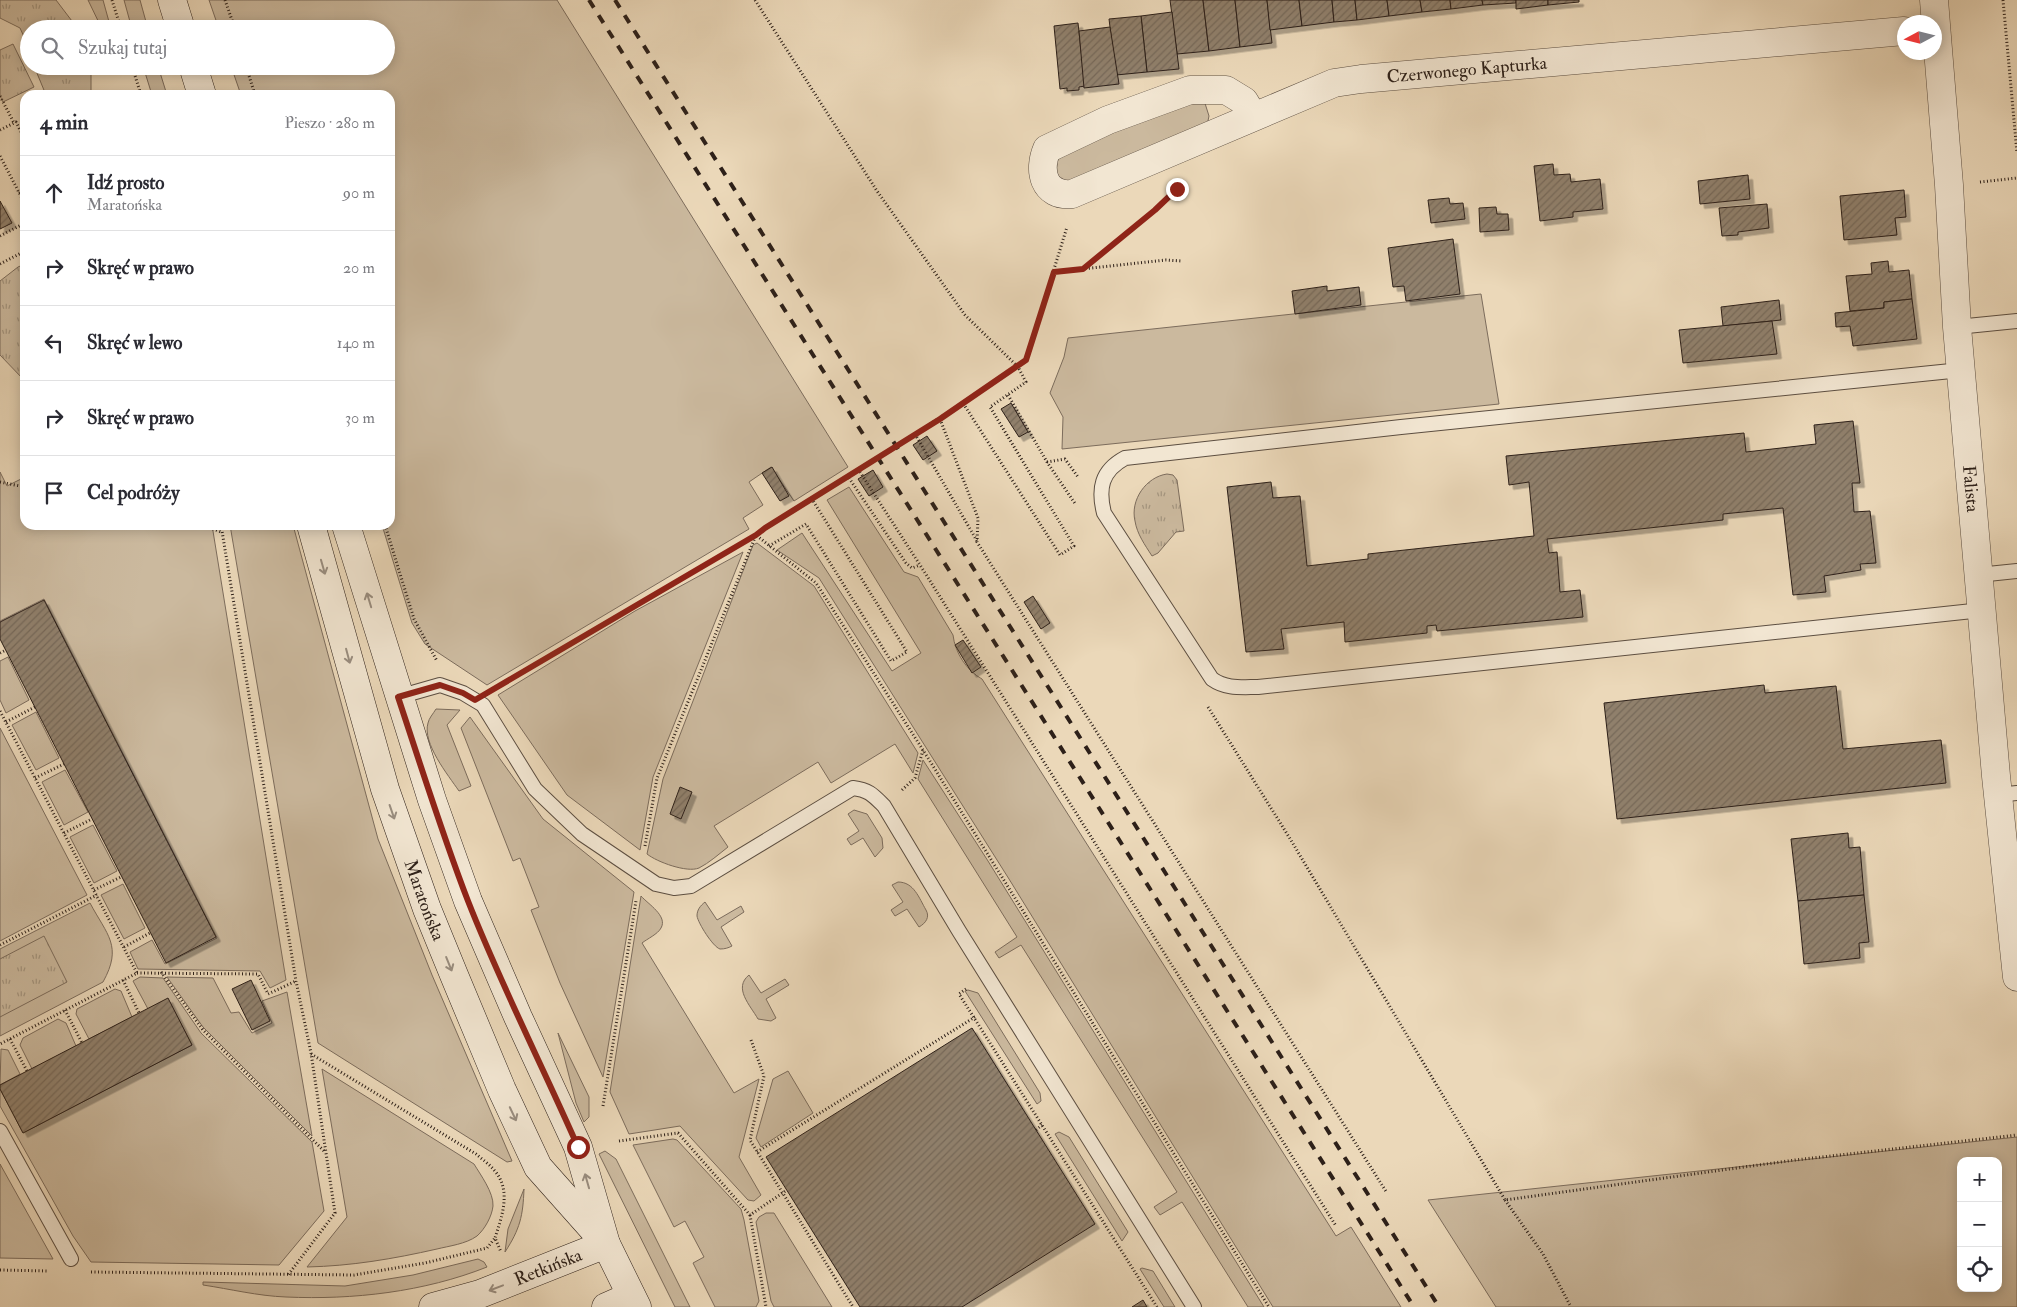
<!DOCTYPE html>
<html lang="pl">
<head>
<meta charset="utf-8">
<style>
  body { margin:0; font-family:"IM FELL Double Pica",serif; background:#f2f2f3; color:#2b2b33 }
  .controls { position:absolute; right:15px; bottom:15px; display:grid; overflow:hidden; border-radius:10px; box-shadow:0 2px 12px #0003 }
  .controls button { width:45px; height:45px; display:grid; place-items:center; padding:0; border:0; border-bottom:1px solid #e1e1e2; background:#fff; color:#2b2b33; font:25px sans-serif }
  .compass { position:absolute; left:1897px; top:15px; width:45px; height:45px; border-radius:50%; background:#fff; box-shadow:0 2px 12px #0003; rotate:263deg }
  .stop { position:absolute; width:15px; height:15px; margin:-11px; border:4px solid #8f2418; border-radius:50%; background:#fff }
  .stop.end { background:#8f2418; border-color:#fff; box-shadow:0 1px 5px #0008 }
  .list { margin:0; padding:0; list-style:none }
  h2 { display:flex; justify-content:space-between; align-items:center; height:65px; margin:0; padding:0 20px; font-size:21px }
  h2 small { font-size:16px; font-weight:400; color:#7c7c81 }
  .list li { display:grid; grid-template-columns:32px 1fr auto; gap:15px; align-items:center; box-sizing:border-box; height:75px; padding:0 20px; border-top:1px solid #e1e1e2 }
  .list b { display:block; font-size:19px; white-space:nowrap }
  .list p { margin:0; font-size:16px; white-space:nowrap; color:#7c7c81 }
  .list em { font-size:16px; font-style:normal; color:#7c7c81 }
  .icon { flex:none; width:28px; height:28px; fill:none; stroke:currentColor; stroke-width:2; stroke-linecap:round; stroke-linejoin:round }
  .map { position:relative; flex:none; width:2017px; height:1307px; overflow:hidden }
  .search { position:absolute; background:#fff; box-shadow:0 2px 12px #0003; left:20px; top:20px; width:375px; height:55px; display:flex; align-items:center; gap:12px; box-sizing:border-box; padding:0 18px; border-radius:28px; color:#7c7c81; font-size:19px }
  .panel { position:absolute; background:#fff; box-shadow:0 2px 12px #0003; left:20px; top:90px; width:375px; height:440px; border-radius:15px }
  .map>svg:first-child { display:block }
  .green { fill:#cbb99e; stroke:#7c6c5c; fill-rule:evenodd }
  .park { fill:url(#park-tufts); stroke:#7c6c5c }
  .building { fill:url(#building-hatch); stroke:#2d2019; filter:url(#shadow) }
  .lines { fill:none; stroke-linecap:round; stroke-linejoin:round }
  .lane-casing { stroke:#5c4e41; stroke-width:16 }
  .street-casing { stroke:#5c4e41; stroke-width:29 }
  .secondary-casing { stroke:#2d2019; stroke-width:29 }
  .path { stroke:#2d2019; stroke-width:3; stroke-dasharray:1 2.5; stroke-linecap:butt }
  .lane { stroke:#f2e6d2; stroke-width:14 }
  .street { stroke:#f2e6d2; stroke-width:28 }
  .secondary { stroke:#f2e6d2; stroke-width:28 }
  .rail { stroke:#2d2019; stroke-width:4; stroke-dasharray:9 9; stroke-linecap:butt }
  .path-bridge { stroke:#2d2019; stroke-width:3; stroke-dasharray:1 2.5; stroke-linecap:butt }
  .oneway { stroke:#998d7f }
  .route { stroke:#8f2418; stroke-width:6 }
  .labels { text-anchor:middle; stroke-width:5; stroke-linejoin:round; paint-order:stroke }
  .street-label { font-size:18px; fill:#2d2019; stroke:#f2e6d2 }
</style>
</head>
<body>
<div class="map">
<svg width="2017" height="1307" viewBox="0 0 2017 1307">
  <defs>
    <pattern id="park-tufts" width="24" height="20" patternUnits="userSpaceOnUse" patternTransform="scale(1.25)"><rect width="24" height="20" fill="#cbb99e"/><path d="M3 7l-1-3M5 7V3M7 7l1-3M15 17l-1-3M17 17v-4M19 17l1-3" fill="none" stroke="#a59680"/></pattern>
    <pattern id="building-hatch" width="6" height="6" patternUnits="userSpaceOnUse" patternTransform="scale(1.25)"><rect width="6" height="6" fill="#90806c"/><path d="M-1 1l2-2M0 6l6-6M5 7l2-2" fill="none" stroke="#766858"/></pattern>
    <filter id="shadow"><feDropShadow dx="4.5" dy="4.5" stdDeviation="0" flood-color="#0004"/></filter>
  </defs>
  <rect width="100%" height="100%" fill="#ebd8b9"/>
  <filter id="stains"><feTurbulence type="fractalNoise" baseFrequency=".004" numOctaves="4"/><feColorMatrix values="0 0 0 0 .2 0 0 0 0 .09 0 0 0 0 .02 0 0 0 .5 -.17"/></filter>
  <radialGradient id="worn" r=".72"><stop offset=".6" stop-color="#630" stop-opacity="0"/><stop offset="1" stop-color="#630" stop-opacity=".3"/></radialGradient>
  <!-- green -->
  <g class="green">
    <polygon points="88,0 103,0 111,29 102,29"/>
    <polygon points="124,0 140,0 148,29 132,29"/>
    <polygon points="209,0 557,0 848,467 794,501 771,467 749,482 763,505 743,518 749,529 487,685 425,644 412,623 382,525 390,525 390,95 241,95 231,66 386,66 386,29 219,29"/>
    <polygon points="143,66 158,66 167,95 152,95"/>
    <path d="M1203,97L1209,116L1206,130L1076,184C1059,178 1056,178 1054,160L1065,151Z"/>
    <polygon points="1481,294 1499,404 1062,449 1063,417 1050,393 1064,357 1068,338"/>
    <polygon points="0,472 7,486 25,477 25,525 212,525 286,980 270,988 260,971 138,969 130,952 152,940 165,964 217,938 44,599 0,621"/>
    <path d="M849,487L904,572L918,577L953,635C955,653 967,671 982,679L1336,1236L1351,1227L1401,1307H1273L1009,879L819,578L777,550L802,533L892,671L921,653L827,500Z"/>
    <polygon points="230,525 293,525 378,839 432,975 512,1161 507,1162 318,1043"/>
    <path d="M757,543L814,586L918,753L913,773L895,744L831,783L818,762L714,826L728,847C719,854 709,863 699,868C687,873 657,862 647,854L663,779L753,545Z"/>
    <polygon points="743,552 653,777 640,850 567,795 498,695 635,611"/>
    <polygon points="8,657 29,700 6,713 0,700 0,661"/>
    <path d="M436,709L460,710L447,725L471,786L459,791C448,775 422,743 428,723C429,718 433,714 436,709Z"/>
    <polygon points="36,712 59,758 36,770 12,725"/>
    <polygon points="470,717 543,819 634,892 603,1077 560,983 531,910 539,907 520,858 513,861 461,728"/>
    <polygon points="0,728 87,895 0,941"/>
    <polygon points="923,760 988,861 1264,1307 1248,1307 1182,1202 1160,1215 1154,1207 1177,1192 1021,945 999,958 995,952 1017,937 918,779"/>
    <polygon points="65,770 88,812 64,825 42,782"/>
    <polygon points="854,810 867,814 882,838 883,848 875,857 863,838 851,845 847,839 859,831 848,814"/>
    <polygon points="93,825 117,871 94,883 70,837"/>
    <path d="M898,882C914,882 919,898 926,910C930,917 926,923 919,927L907,909L895,916L891,910L903,902L892,885Z"/>
    <polygon points="123,884 145,928 124,939 101,895"/>
    <path d="M641,896C648,904 668,916 661,928C658,934 647,939 642,943L734,1093L759,1079L739,1157L761,1195L754,1201L748,1200L680,1126L629,1134L610,1092Z"/>
    <path d="M705,902L717,920L741,906L744,912L721,927L732,946C728,948 725,949 720,949C713,947 698,923 697,916C697,910 700,906 705,902Z"/>
    <path d="M90,903C107,935 123,946 103,982L0,1036V949Z"/>
    <path d="M749,975L761,993L785,979L789,985L766,999L776,1018L771,1021L758,1019C750,1005 733,988 749,975Z"/>
    <polygon points="140,977 163,978 201,1033 312,1142 324,1211 279,1265 91,1262 73,1236 0,1106 0,1089 23,1133 192,1045 168,999 148,1009 133,981"/>
    <polygon points="167,977 213,978 231,1013 239,1012 252,1033 272,1023 262,1001 287,992 312,1136 203,1027"/>
    <polygon points="115,989 121,991 132,1017 89,1039 76,1014 77,1009"/>
    <polygon points="968,990 978,993 1040,1093 1041,1101 1037,1104 965,991"/>
    <polygon points="58,1019 66,1023 76,1046 32,1069 20,1045 23,1038"/>
    <polygon points="558,1033 589,1097 589,1117 584,1122 576,1103"/>
    <polygon points="1,1049 8,1050 20,1074 0,1085"/>
    <path d="M322,1069L474,1164C480,1174 494,1193 493,1206C492,1216 485,1229 477,1236C466,1244 449,1246 437,1249C393,1259 351,1266 307,1267L347,1217Z"/>
    <polygon points="788,1071 813,1113 761,1147 756,1138 773,1079"/>
    <polygon points="1059,1132 1069,1137 1128,1232 1122,1241 1055,1134"/>
    <path d="M2017,1137V1307H1496L1428,1200ZM1961,1161H1998V1288H1961Z"/>
    <polygon points="673,1139 677,1140 741,1209 744,1220 759,1301 756,1307 715,1307 693,1263 704,1257 685,1221 674,1227 633,1145"/>
    <polygon points="605,1151 616,1159 690,1307 675,1307 599,1154"/>
    <polygon points="0,1164 53,1259 0,1258"/>
    <path d="M524,1189C523,1216 520,1229 505,1252L508,1229Z"/>
    <polygon points="766,1213 774,1213 832,1307 774,1307 771,1301 756,1222 759,1217"/>
    <path d="M478,1259L484,1262L487,1267C424,1292 353,1300 286,1297C258,1296 230,1289 203,1285V1282L345,1286L413,1275Z"/>
    <polygon points="1142,1268 1153,1271 1175,1307 1164,1307 1140,1269"/>
  </g>
  <!-- park -->
  <g class="park">
    <polygon points="0,0 56,0 78,29 29,29 29,48 20,28 0,18"/>
    <polygon points="13,44 34,87 3,102 0,96 0,50"/>
    <polygon points="34,66 91,66 91,95 46,95"/>
    <polygon points="25,264 25,379 23,379 0,355 0,281 18,267"/>
    <path d="M1167,474L1173,475L1177,480L1184,531L1176,532L1158,553L1152,556C1145,545 1137,534 1135,521C1130,500 1146,477 1167,474Z"/>
    <polygon points="44,936 67,982 0,1017 0,959"/>
  </g>
  <!-- building -->
  <g class="building">
    <polygon points="1170,0 1203,0 1209,51 1177,54"/>
    <polygon points="1203,0 1235,0 1240,47 1209,51"/>
    <polygon points="1235,0 1267,0 1272,43 1240,47"/>
    <polygon points="1267,0 1299,0 1302,26 1270,30"/>
    <polygon points="1299,0 1332,0 1334,22 1302,26"/>
    <polygon points="1332,0 1355,0 1357,20 1334,22"/>
    <polygon points="1355,0 1387,0 1389,16 1357,20"/>
    <polygon points="1387,0 1420,0 1422,12 1389,16"/>
    <polygon points="1420,0 1450,0 1451,9 1422,12"/>
    <polygon points="1450,0 1482,0 1483,5 1451,9"/>
    <polygon points="1482,0 1516,0 1516,3 1483,5"/>
    <polygon points="1516,0 1548,0 1548,5 1516,9"/>
    <polygon points="1548,0 1579,0 1579,2 1548,5"/>
    <polygon points="1172,12 1179,69 1147,72 1141,16"/>
    <polygon points="1141,16 1147,72 1116,75 1109,19"/>
    <polygon points="1078,23 1085,86 1079,87 1079,90 1067,91 1067,88 1060,89 1054,26"/>
    <polygon points="1110,27 1119,84 1084,88 1079,31"/>
    <polygon points="1553,164 1554,175 1570,174 1571,182 1600,179 1603,209 1573,212 1573,217 1540,221 1534,166"/>
    <polygon points="1748,175 1750,199 1700,204 1698,181"/>
    <polygon points="1904,190 1906,217 1895,218 1897,235 1844,240 1840,196"/>
    <polygon points="1449,198 1450,204 1463,203 1465,219 1431,223 1428,200"/>
    <polygon points="0,201 12,223 0,229"/>
    <polygon points="1767,204 1769,228 1738,232 1738,235 1722,236 1719,208"/>
    <polygon points="1496,207 1497,214 1508,214 1509,230 1480,232 1479,208"/>
    <polygon points="1453,239 1460,294 1406,301 1404,286 1393,287 1388,248"/>
    <polygon points="1888,261 1889,272 1909,270 1912,299 1884,302 1884,308 1850,311 1846,276 1872,274 1871,263"/>
    <polygon points="1327,286 1327,291 1359,287 1361,305 1295,314 1292,291"/>
    <polygon points="1912,299 1917,339 1853,346 1850,326 1836,327 1835,313 1884,308 1884,302"/>
    <polygon points="1779,300 1781,320 1723,326 1721,307"/>
    <polygon points="1772,321 1777,354 1683,363 1679,330"/>
    <polygon points="1011,403 1028,432 1019,437 1001,409"/>
    <polygon points="1853,421 1860,483 1852,483 1854,512 1870,511 1876,563 1860,564 1861,570 1824,576 1826,592 1793,595 1783,508 1723,514 1723,520 1547,539 1549,553 1557,552 1560,592 1580,590 1583,617 1437,631 1436,625 1427,626 1427,633 1345,642 1344,622 1281,629 1284,649 1246,652 1227,487 1271,482 1273,498 1300,496 1307,566 1368,559 1368,554 1534,536 1529,482 1509,485 1506,456 1744,433 1746,452 1816,444 1814,425"/>
    <polygon points="927,436 937,451 923,460 913,445"/>
    <polygon points="772,467 789,496 780,501 762,473"/>
    <polygon points="873,470 883,487 869,496 858,479"/>
    <polygon points="1033,596 1050,623 1041,629 1024,602"/>
    <polygon points="44,600 216,937 166,963 0,639 0,622"/>
    <polygon points="963,640 981,667 972,673 955,645"/>
    <polygon points="1764,685 1765,693 1836,686 1843,749 1941,740 1946,783 1617,819 1604,703"/>
    <polygon points="680,787 692,792 681,819 670,814"/>
    <polygon points="1848,833 1849,848 1860,847 1864,895 1798,901 1791,839"/>
    <polygon points="1864,895 1869,942 1859,943 1860,958 1804,964 1798,901"/>
    <polygon points="251,980 270,1021 252,1030 232,989"/>
    <polygon points="168,998 192,1045 23,1133 0,1089 0,1085"/>
    <polygon points="972,1028 1095,1224 962,1307 860,1307 766,1157"/>
    <polygon points="1143,1300 1147,1307 1132,1307"/>
  </g>
  <g class="lines">
    <!-- lane casing -->
    <g class="lane-casing">
      <g id="lane">
        <polyline points="1957,327 2017,321"/>
        <path d="M1961,370L1401,427L1125,458C1101,471 1098,489 1104,513L1212,679C1226,689 1241,687 1258,687L1982,610"/>
        <polyline points="1978,575 2017,571"/>
        <path d="M398,697L440,685L463,693L483,705L535,789L582,834L656,884L674,888L691,886L853,788C869,790 873,795 884,806L959,931L1194,1307"/>
        <polyline points="1998,795 2017,793"/>
        <polyline points="0,1131 71,1259"/>
      </g>
    </g>
    <!-- street casing -->
    <g class="street-casing">
      <g id="street">
        <path id="s1" d="M1934,0L1949,185L1957,327L1996,776L2017,977"/>
        <path id="s2" d="M1253,116L1244,101L1226,90H1190L1108,120L1047,149C1038,170 1043,197 1072,194L1334,83L1361,79L1904,31"/>
      </g>
    </g>
    <!-- secondary casing -->
    <g class="secondary-casing">
      <g id="secondary">
        <polyline points="172,0 181,29"/>
        <polyline points="193,66 202,95"/>
        <path id="s3" d="M311,525L385,789L427,909L454,975L502,1090L538,1167L602,1239"/>
        <polyline points="346,525 432,800 468,901 518,1017 578,1147 606,1244 637,1307"/>
        <path id="s4" d="M433,1307L480,1294L606,1244"/>
        <polyline points="606,1307 631,1296"/>
      </g>
    </g>
    <!-- path -->
    <g class="path">
      <polyline points="112,0 121,29"/>
      <polyline points="225,0 235,29"/>
      <polyline points="755,0 877,191 965,315 1018,367 1026,382 990,407 1074,546 1060,555 963,403"/>
      <polyline points="2003,0 2017,153"/>
      <polyline points="132,66 141,95"/>
      <polyline points="246,66 255,95"/>
      <polyline points="0,96 14,123"/>
      <polyline points="0,130 16,122 25,140"/>
      <polyline points="0,156 25,204"/>
      <polyline points="1980,182 2017,178"/>
      <polyline points="19,193 25,189"/>
      <polyline points="0,236 25,223"/>
      <polyline points="0,264 25,251"/>
      <polyline points="1083,269 1155,210 1177,189"/>
      <polyline points="1054,272 1166,260 1182,261"/>
      <polyline points="1008,395 1047,462 1076,505"/>
      <polyline points="971,398 1026,360 1067,227"/>
      <polyline points="940,419 978,518 977,542 1387,1193"/>
      <polyline points="915,434 977,541"/>
      <polyline points="1047,462 1065,459 1078,477"/>
      <polyline points="858,469 920,565 1336,1226"/>
      <polyline points="847,475 906,563 912,568 920,565"/>
      <polyline points="0,482 25,487"/>
      <polyline points="203,525 221,532"/>
      <polyline points="221,525 296,981 311,1053 335,1213 288,1275"/>
      <polyline points="385,525 414,619 437,661"/>
      <polyline points="769,546 806,524 891,661 907,652 812,499"/>
      <polyline points="0,653 6,650"/>
      <polyline points="499,686 756,535 765,528 803,505"/>
      <polyline points="1208,707 1289,837 1505,1200 1795,1160 2017,1135"/>
      <polyline points="0,711 137,973 0,1044"/>
      <polyline points="6,722 35,707"/>
      <polyline points="35,778 64,764"/>
      <polyline points="902,790 915,778 923,750"/>
      <polyline points="64,833 92,819"/>
      <polyline points="645,846 657,778 756,535 816,583 923,750 1269,1307"/>
      <polyline points="94,890 121,877"/>
      <polyline points="0,945 97,895"/>
      <polyline points="124,947 150,933"/>
      <polyline points="161,972 203,1030 325,1152"/>
      <polyline points="137,973 258,974 268,994 296,981"/>
      <polyline points="123,980 139,1013"/>
      <polyline points="966,989 959,994 1157,1307"/>
      <polyline points="65,1010 82,1043"/>
      <polyline points="10,1039 27,1071"/>
      <polyline points="751,1040 764,1076 750,1140 853,1307"/>
      <path d="M311,1054L476,1154C482,1159 489,1164 494,1170C512,1190 502,1216 495,1238L501,1252"/>
      <polyline points="603,1106 636,901"/>
      <polyline points="1036,1130 1043,1124"/>
      <polyline points="619,1141 678,1133 750,1215 787,1190"/>
      <polyline points="757,1152 975,1017"/>
      <polyline points="1505,1200 1543,1254 1571,1307"/>
      <polyline points="750,1215 766,1307"/>
      <polyline points="0,1270 49,1271"/>
      <polyline points="91,1272 354,1275 425,1263 487,1248 495,1238"/>
    </g>
    <!-- lane -->
    <use href="#lane" class="lane"/>
    <!-- street -->
    <use href="#street" class="street"/>
    <!-- secondary -->
    <use href="#secondary" class="secondary"/>
    <!-- rail -->
    <g class="rail">
      <polyline points="589,0 1414,1307"/>
      <polyline points="615,0 1439,1307"/>
    </g>
    <!-- path-bridge -->
    <polyline class="path-bridge" points="803,505 971,398"/>
  </g>
  <!-- one-way arrows -->
  <defs><path id="oneway-shaft" d="M-6 0H5M1.5-3L5.5 0L1.5 3" fill="none" stroke-width="1.6" stroke-linecap="round" stroke-linejoin="round" transform="scale(1.25)"/></defs>
  <g class="oneway">
    <use href="#oneway-shaft" transform="translate(323 567) rotate(74)"/>
    <use href="#oneway-shaft" transform="translate(369 600) rotate(-107)"/>
    <use href="#oneway-shaft" transform="translate(348 656) rotate(75)"/>
    <use href="#oneway-shaft" transform="translate(392 812) rotate(71)"/>
    <use href="#oneway-shaft" transform="translate(449 964) rotate(68)"/>
    <use href="#oneway-shaft" transform="translate(513 1114) rotate(65)"/>
    <use href="#oneway-shaft" transform="translate(587 1181) rotate(-106)"/>
    <use href="#oneway-shaft" transform="translate(496 1288) rotate(159)"/>
  </g>
  <g class="lines">
    <!-- route -->
    <path class="route" d="M578,1147C542,1065 501,985 468,901C442,834 421,766 398,697L440,685L463,693L475,700L756,535L765,528L940,419L1026,360L1054,272L1083,269L1155,210L1177,189"/>
  </g>
  <g class="labels">
    <!-- street labels -->
    <g class="street-label">
      <text dy="6" stroke="none"><textPath href="#s2" startOffset="712">Czerwonego Kapturka</textPath></text>
      <text dy="6" stroke="none"><textPath href="#s1" startOffset="490">Falista</textPath></text>
      <text dy="6" stroke="none"><textPath href="#s3" startOffset="392">Maratońska</textPath></text>
      <text dy="6" stroke="none"><textPath href="#s4" startOffset="122">Retkińska</textPath></text>
    </g>
  </g>
  <rect width="100%" height="100%" filter="url(#stains)"/>
  <rect width="100%" height="100%" fill="url(#worn)"/>
</svg>
<div class="controls">
<button>+</button>
<button>−</button>
<button><svg class="icon" aria-label="locate" viewBox="0 0 24 24"><circle cx="12" cy="12" r="6"/><path d="M12 2v4M12 18v4M2 12h4M18 12h4"/></svg></button>
</div>
<svg class="compass" viewBox="-18 -18 36 36"><path d="M0-13l5 13h-10z" fill="#e53935"/><path d="M0 13l5-13h-10z" fill="#7c7c81"/></svg>
<div class="stop" style="left:578px;top:1147px"></div>
<div class="stop end" style="left:1177px;top:189px"></div>
<div class="search"><svg class="icon" aria-label="search" viewBox="0 0 24 24"><circle cx="10" cy="10" r="6"/><path d="M15 15l6 6"/></svg>Szukaj tutaj</div>
<section class="panel">
<h2>4 min<small>Pieszo · 280 m</small></h2>
<ul class="list">
<li><svg class="icon" aria-label="ahead" viewBox="0 0 24 24"><path d="M12 20V5M6 11l6-6 6 6"/></svg><div><b>Idź prosto</b><p>Maratońska</p></div><em>90 m</em></li>
<li><svg class="icon" aria-label="right" viewBox="0 0 24 24"><path d="M7 20v-9h11M14 6l5 5-5 5"/></svg><div><b>Skręć w prawo</b></div><em>20 m</em></li>
<li><svg class="icon" aria-label="left" viewBox="0 0 24 24"><path d="M17 20v-9H6M10 6l-5 5 5 5"/></svg><div><b>Skręć w lewo</b></div><em>140 m</em></li>
<li><svg class="icon" aria-label="right" viewBox="0 0 24 24"><path d="M7 20v-9h11M14 6l5 5-5 5"/></svg><div><b>Skręć w prawo</b></div><em>30 m</em></li>
<li><svg class="icon" aria-label="arrive" viewBox="0 0 24 24"><path d="M6 21V4h12l-3 4 3 4H6"/></svg><div><b>Cel podróży</b></div></li>
</ul>
</section>
</div>
</body>
</html>
